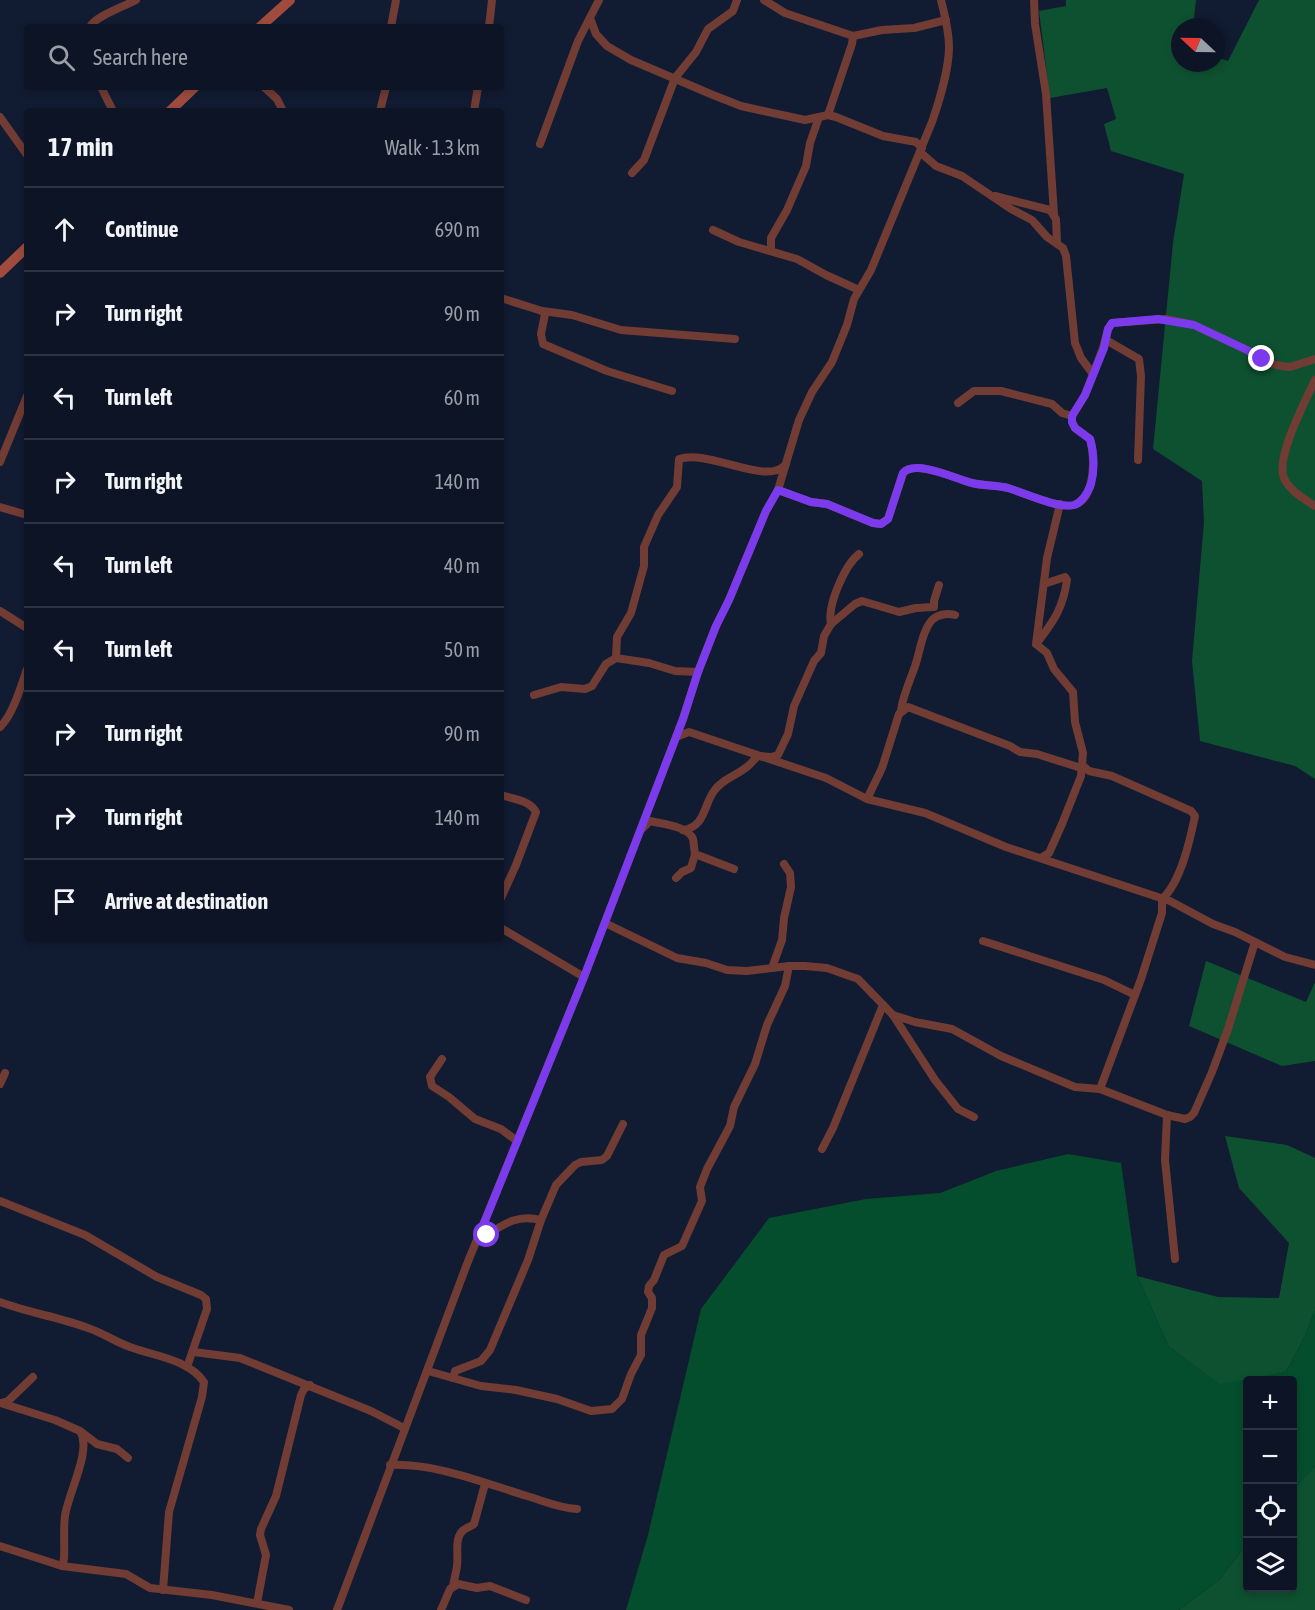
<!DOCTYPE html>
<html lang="en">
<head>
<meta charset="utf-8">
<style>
  body { margin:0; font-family:"Asap Condensed",sans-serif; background:#161d2e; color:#f1f3f6 }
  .controls { position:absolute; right:18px; bottom:18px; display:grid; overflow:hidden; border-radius:6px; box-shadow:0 3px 9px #0003 }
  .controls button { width:54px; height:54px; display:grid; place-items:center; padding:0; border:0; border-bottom:2px solid #2d3343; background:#0d1426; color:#f1f3f6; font:30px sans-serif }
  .compass { position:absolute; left:1171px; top:18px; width:54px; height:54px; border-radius:50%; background:#0d1426; box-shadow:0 3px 9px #0003; rotate:292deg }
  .stop { position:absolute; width:18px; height:18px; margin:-14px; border:4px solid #7c3aed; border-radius:50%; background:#fff }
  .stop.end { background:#7c3aed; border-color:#fff; box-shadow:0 2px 6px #0008 }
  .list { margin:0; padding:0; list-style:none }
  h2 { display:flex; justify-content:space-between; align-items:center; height:78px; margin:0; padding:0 24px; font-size:26px }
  h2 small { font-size:20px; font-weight:400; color:#9a9ea7 }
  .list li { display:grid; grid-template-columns:39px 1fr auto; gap:18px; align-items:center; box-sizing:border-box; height:84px; padding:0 24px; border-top:2px solid #2d3343 }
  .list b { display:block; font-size:22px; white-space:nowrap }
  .list em { font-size:20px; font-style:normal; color:#9a9ea7 }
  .icon { flex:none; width:33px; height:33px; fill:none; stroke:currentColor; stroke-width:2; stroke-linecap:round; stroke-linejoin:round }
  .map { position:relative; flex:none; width:1315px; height:1610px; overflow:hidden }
  .search { position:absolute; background:#0d1426; box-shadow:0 3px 9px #0003; left:24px; top:24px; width:480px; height:66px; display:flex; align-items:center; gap:15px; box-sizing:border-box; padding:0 21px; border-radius:6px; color:#9a9ea7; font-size:22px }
  .panel { position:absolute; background:#0d1426; box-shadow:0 3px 9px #0003; left:24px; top:108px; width:480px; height:834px; border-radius:6px }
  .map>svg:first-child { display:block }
  .green { fill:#0e5130 }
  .forest { fill:#044e2d }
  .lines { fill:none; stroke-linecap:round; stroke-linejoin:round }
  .street { stroke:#713c33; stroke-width:8 }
  .secondary { stroke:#a04b3e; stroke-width:10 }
  .route { stroke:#7c3aed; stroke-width:8 }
</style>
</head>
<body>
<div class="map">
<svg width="1315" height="1610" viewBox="0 0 1315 1610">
  <rect width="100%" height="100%" fill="#111b32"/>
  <!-- green -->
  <g class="green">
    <polygon points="1066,0 1196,0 1193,27 1180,27 1180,63 1216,63 1216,57 1228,61 1259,0 1315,0 1315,779 1295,766 1200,741 1192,661 1204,522 1202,481 1153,449 1173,243 1184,174 1111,151 1104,124 1116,119 1107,88 1050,98 1039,11 1066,6"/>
    <polygon points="1206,961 1306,1002 1315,982 1315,1061 1282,1066 1189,1026"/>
    <polygon points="1225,1136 1287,1145 1315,1158 1315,1310 1305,1336 1286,1372 1220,1385 1169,1347 1137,1276 1218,1297 1279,1298 1289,1243 1239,1188"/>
    <polygon points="1315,1466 1315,1610 1179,1610 1219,1580 1247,1544 1248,1588 1292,1588 1293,1489"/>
  </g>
  <!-- forest -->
  <polygon class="forest" points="1068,1154 1121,1163 1137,1276 1169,1347 1220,1384 1286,1372 1305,1336 1315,1310 1315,1466 1293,1489 1292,1380 1248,1380 1247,1544 1219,1580 1179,1610 626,1610 648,1535 701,1309 769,1218 866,1199 940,1193 996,1171"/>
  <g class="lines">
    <!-- street -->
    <g class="street">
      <polyline points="764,0 785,13 853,36 882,30 914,28 946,20"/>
      <polyline points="1034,0 1035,24 1046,94 1054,214"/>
      <polyline points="590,18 596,34 607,46 631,60 713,95 741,106 805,120 828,115 836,117 883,136 916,142 922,148"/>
      <path d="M90,27C94,17 125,6 136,0"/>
      <polyline points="391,27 396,0"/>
      <polyline points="489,27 492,0"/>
      <polyline points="101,87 113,111"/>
      <polyline points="264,87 277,99 283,111"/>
      <polyline points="380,111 386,87"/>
      <polyline points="474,111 478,87"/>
      <polyline points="828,115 852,44 853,36"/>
      <polyline points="0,117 27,155"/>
      <polyline points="540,144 578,41 599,0"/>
      <polyline points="920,152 936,166 962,176 1011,209 1032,220 1047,237 1063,248 1066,256 1075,343 1081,358 1093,374"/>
      <polyline points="632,173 644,160 675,78 696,52 708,29 733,11 737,0"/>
      <polyline points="995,196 1050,210 1056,219 1057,242"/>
      <polyline points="713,230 739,242 797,259 826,275 859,290"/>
      <polyline points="771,250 771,238 787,210 806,166 810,143 819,117"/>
      <polyline points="501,298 542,311 545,314 541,334 543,344 607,371 672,391"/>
      <polyline points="542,311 572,315 621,330 735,339"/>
      <polyline points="1106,340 1139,359 1141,376 1138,460"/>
      <path d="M1315,380C1306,400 1275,458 1284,478C1289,490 1304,499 1315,506"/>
      <polyline points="958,403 974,391 1001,391 1052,404 1062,413 1072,416"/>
      <polyline points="0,462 27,396"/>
      <path d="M778,490L811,502L827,504L873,523L881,524L888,519L903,473C915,459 956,479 972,483C984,486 997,485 1008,488C1024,493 1059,509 1074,505C1096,499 1095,455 1090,439L1075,428L1072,422V416L1085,395L1103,348L1108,329L1112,323L1166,319L1194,325L1247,350L1272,364L1282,366L1290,367L1315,359"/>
      <polyline points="0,507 27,515"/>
      <polyline points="0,611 27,628"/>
      <path d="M831,624C827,605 845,565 859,554"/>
      <path d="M1037,643C1054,621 1063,608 1067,580L1065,577L1044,584"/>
      <polyline points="1036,644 1047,653 1054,669 1073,692 1075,722 1083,753 1081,776 1062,824 1049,853 1041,858"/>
      <polyline points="1036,644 1047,558 1060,504"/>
      <path d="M616,658L617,637L631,613L644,566V547L658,515L677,487L679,459C708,449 765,485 784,466"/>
      <polyline points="534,695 561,687 585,689 592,686 606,664 616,658 649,663 675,671 698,672"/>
      <path d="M901,710C903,696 909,683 914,669C920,654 921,633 932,620C938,614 948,613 955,615"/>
      <path d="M0,727C13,715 21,686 27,669"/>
      <polyline points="676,737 689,732 826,778 867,799 925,813 1006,847 1170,901 1213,924 1235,932 1285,957 1315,965"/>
      <path d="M1082,765L1089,771L1112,776L1191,811L1195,816C1190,840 1181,882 1162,899V913L1141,979L1100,1089"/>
      <path d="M501,795C513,799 530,800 536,812L516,865L501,898"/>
      <polyline points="867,799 882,768 899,714 908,707 1010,746 1020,752 1037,754 1081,768"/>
      <path d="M642,829L650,821C662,824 688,826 693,839C694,844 694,849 695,854L734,869"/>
      <path d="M683,830C706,826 703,806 714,791C722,779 738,775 748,766C752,763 754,759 758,756L771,757L778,755L788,734L794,706L814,661L821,653L824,636L831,624L855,604L862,601L899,612L916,608L934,607V601L939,585"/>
      <polyline points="676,878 682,872 691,868 695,854"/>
      <polyline points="605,923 677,958 706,963 727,970 747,971 789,966 805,966 827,968 858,979 893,1015 935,1080 958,1109 974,1117"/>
      <polyline points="501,928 584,977"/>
      <polyline points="983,941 1104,980 1135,995"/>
      <polyline points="772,968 782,940 784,918 791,887 790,873 784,864"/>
      <polyline points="893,1015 915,1022 952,1029 1001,1056 1075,1087 1100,1089 1167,1115 1185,1119 1190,1117 1194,1113 1212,1072 1228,1029 1255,942"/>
      <polyline points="442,1059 430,1077 432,1086 449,1097 475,1119 501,1129 517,1141"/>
      <polyline points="0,1084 5,1073"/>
      <polyline points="1167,1115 1165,1160 1175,1259"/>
      <polyline points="822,1149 833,1128 883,1005"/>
      <polyline points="0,1201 85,1235 157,1277 201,1295 206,1299 207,1309 187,1367"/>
      <path d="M480,1233L487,1235C505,1223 519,1214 541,1220"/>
      <path d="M0,1302C29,1313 59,1317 88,1328C103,1333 116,1342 130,1347C154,1356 188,1359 204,1382L202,1397L169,1512L163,1590"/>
      <polyline points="194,1352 240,1358 371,1411 404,1428"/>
      <polyline points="428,1371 481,1386 516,1390 557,1399 591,1411 612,1409 622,1399 631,1374 641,1355 641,1335 652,1308 652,1298 648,1292 649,1286 654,1280 664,1255 682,1246 702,1201 700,1187 707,1169 730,1126 734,1107 755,1064 767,1025 785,986 789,966"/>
      <polyline points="453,1378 455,1371 481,1361 490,1350 528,1260 541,1220 556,1185 575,1165 581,1162 602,1160 607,1156 623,1124"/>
      <polyline points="1,1403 55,1420 80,1431 97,1444 117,1449 128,1458"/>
      <polyline points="1,1403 8,1401 33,1377"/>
      <path d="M390,1465C436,1463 484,1483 527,1496C544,1501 559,1508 577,1509"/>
      <polyline points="0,1546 62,1566 126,1574 150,1588 212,1595 289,1610"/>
      <path d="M62,1566L64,1559C65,1545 63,1530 65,1516C68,1494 91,1452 81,1433"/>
      <path d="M453,1586C454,1580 456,1573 457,1566C459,1556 453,1536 465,1529C468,1527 472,1526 474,1524L485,1484"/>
      <polyline points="257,1603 266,1555 260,1535 261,1529 276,1496 301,1395 304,1389 310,1385"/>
      <path d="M337,1610L467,1264L584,977L683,719L698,672L716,626L729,600L766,511L778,490L799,420L812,392L832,362L847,325L854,299L871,270L932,122C939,102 949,68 949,47C949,31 945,16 941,0"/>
      <polyline points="441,1610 450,1589 458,1584 477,1588 490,1586 526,1600"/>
    </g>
    <!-- secondary -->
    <g class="secondary">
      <polyline points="260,27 290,0"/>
      <polyline points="170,111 195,87"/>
      <polyline points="0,273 27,247"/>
    </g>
  </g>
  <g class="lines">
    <!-- route -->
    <path class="route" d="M487,1235L480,1233L584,977L683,719L698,672L716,626L729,600L766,511L778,490L811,502L827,504L873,523L881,524L888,519L903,473C916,459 956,479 972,483C984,486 996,485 1008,488C1024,493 1059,509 1074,505C1083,502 1088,492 1091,484C1095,470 1094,452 1090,439L1075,428L1072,422V416L1085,395L1104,348L1108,329L1112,323L1158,319L1194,325L1247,350L1262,359"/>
  </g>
</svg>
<div class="controls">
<button>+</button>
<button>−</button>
<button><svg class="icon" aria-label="locate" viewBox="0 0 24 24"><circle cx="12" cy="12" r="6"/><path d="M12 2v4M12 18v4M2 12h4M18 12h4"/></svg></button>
<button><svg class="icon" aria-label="layers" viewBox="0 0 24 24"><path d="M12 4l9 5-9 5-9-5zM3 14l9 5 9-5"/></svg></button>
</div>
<svg class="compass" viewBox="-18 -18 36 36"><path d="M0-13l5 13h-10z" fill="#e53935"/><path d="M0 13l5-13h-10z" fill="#9a9ea7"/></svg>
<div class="stop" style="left:487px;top:1235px"></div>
<div class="stop end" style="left:1262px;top:359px"></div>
<div class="search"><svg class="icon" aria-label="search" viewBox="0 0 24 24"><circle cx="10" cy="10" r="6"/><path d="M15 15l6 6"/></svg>Search here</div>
<section class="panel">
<h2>17 min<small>Walk · 1.3 km</small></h2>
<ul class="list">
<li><svg class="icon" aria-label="ahead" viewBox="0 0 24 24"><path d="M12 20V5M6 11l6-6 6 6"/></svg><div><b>Continue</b></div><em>690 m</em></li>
<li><svg class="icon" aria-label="right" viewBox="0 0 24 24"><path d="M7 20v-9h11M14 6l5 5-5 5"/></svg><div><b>Turn right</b></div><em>90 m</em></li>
<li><svg class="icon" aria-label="left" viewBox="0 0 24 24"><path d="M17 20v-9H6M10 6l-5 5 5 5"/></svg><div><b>Turn left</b></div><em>60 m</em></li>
<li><svg class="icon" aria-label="right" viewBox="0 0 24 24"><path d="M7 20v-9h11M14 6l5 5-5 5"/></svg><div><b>Turn right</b></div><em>140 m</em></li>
<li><svg class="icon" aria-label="left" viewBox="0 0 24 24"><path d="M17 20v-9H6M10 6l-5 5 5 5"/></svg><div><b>Turn left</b></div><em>40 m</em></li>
<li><svg class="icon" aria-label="left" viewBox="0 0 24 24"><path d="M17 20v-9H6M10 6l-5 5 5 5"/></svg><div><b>Turn left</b></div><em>50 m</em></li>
<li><svg class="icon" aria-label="right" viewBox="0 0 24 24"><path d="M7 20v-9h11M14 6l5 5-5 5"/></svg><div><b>Turn right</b></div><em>90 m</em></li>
<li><svg class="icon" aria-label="right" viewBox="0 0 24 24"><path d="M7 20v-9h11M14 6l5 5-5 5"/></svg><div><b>Turn right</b></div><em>140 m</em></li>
<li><svg class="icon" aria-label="arrive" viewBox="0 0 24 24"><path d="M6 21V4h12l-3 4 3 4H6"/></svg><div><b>Arrive at destination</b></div></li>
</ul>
</section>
</div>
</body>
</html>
